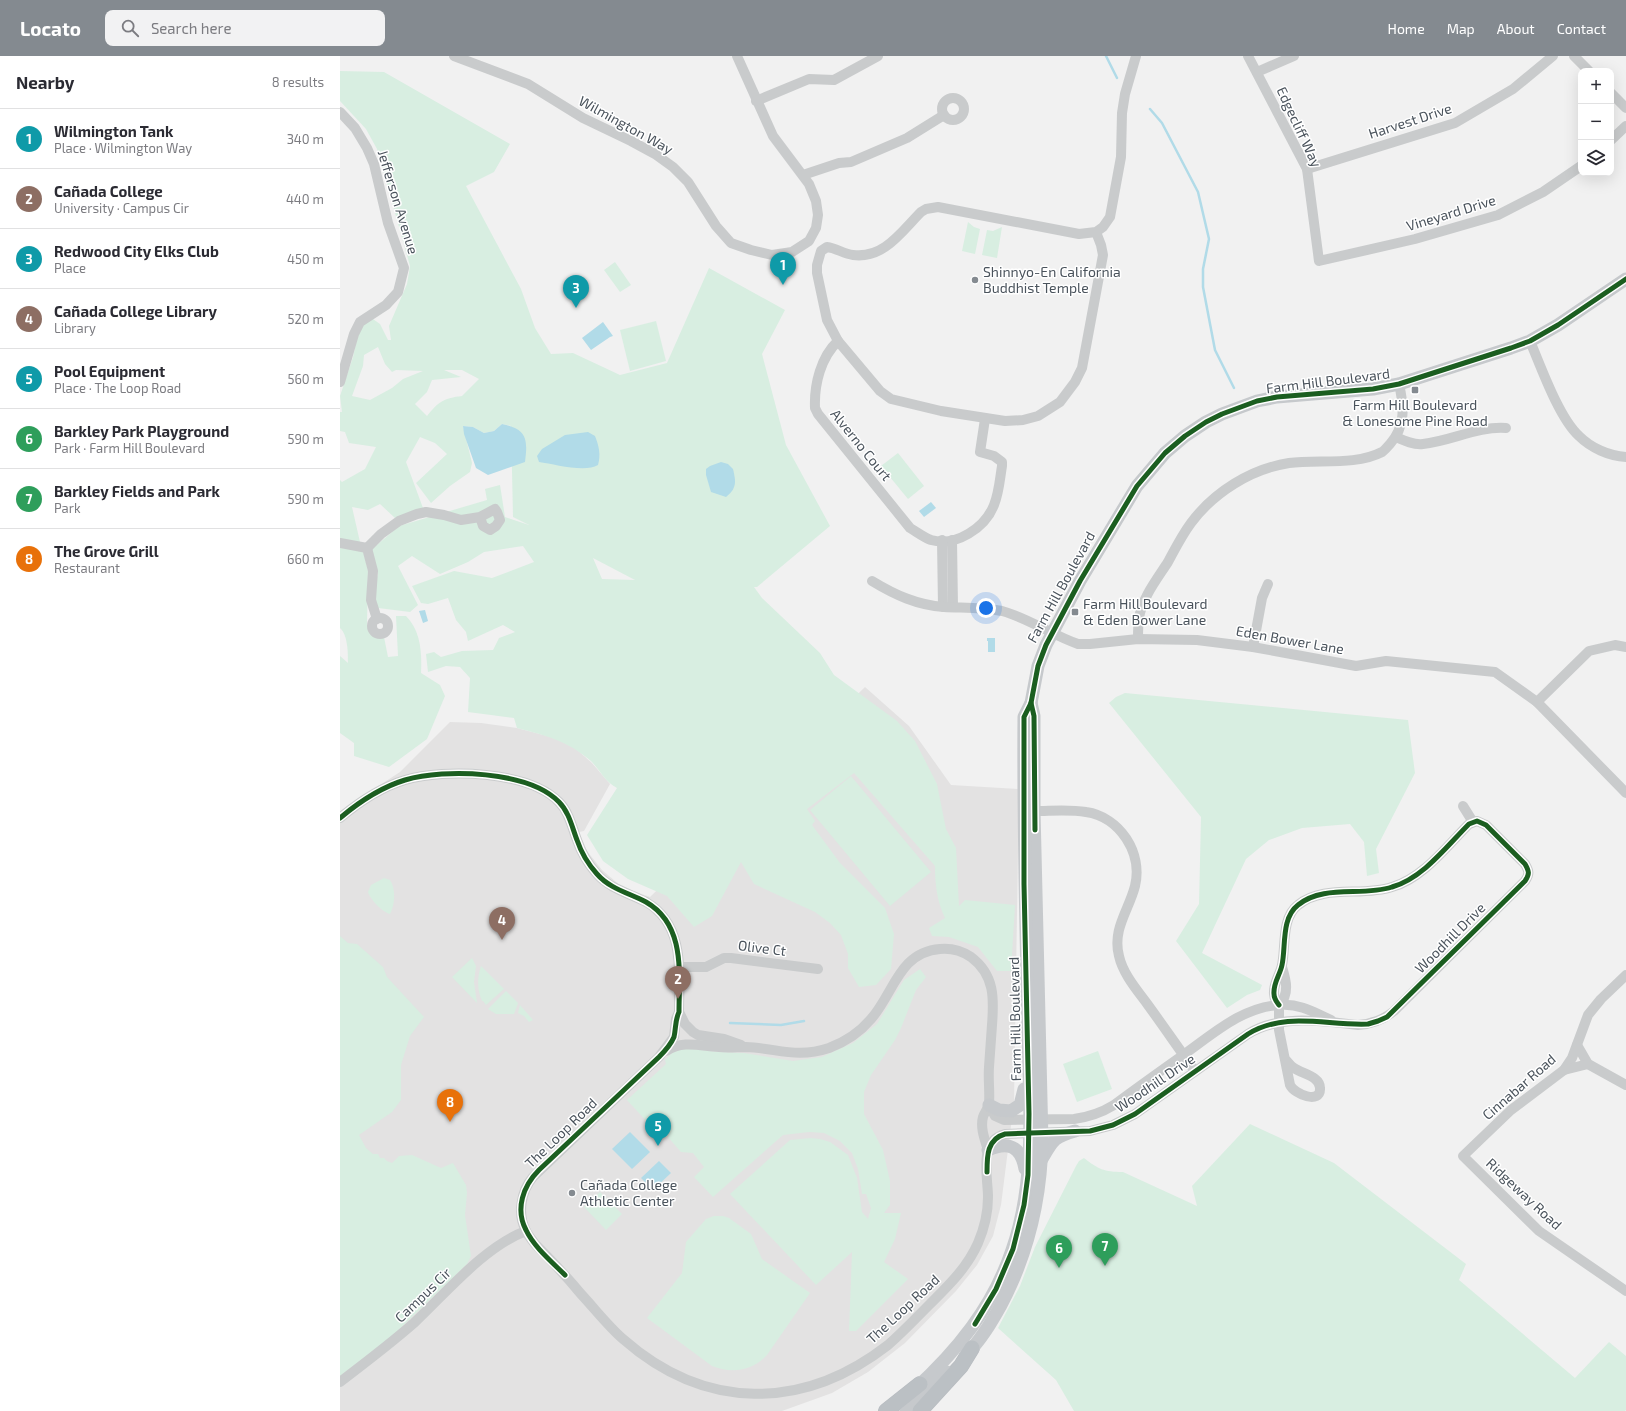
<!DOCTYPE html>
<html lang="en">
<head>
<meta charset="utf-8">
<style>
  body { margin:0; font-family:"Exo 2",sans-serif; background:#f2f2f3; color:#2b2b33 }
  .controls { position:absolute; right:12px; top:12px; display:grid; overflow:hidden; border-radius:8px; box-shadow:0 4px 16px #0002 }
  .controls button { width:36px; height:36px; display:grid; place-items:center; padding:0; border:0; border-bottom:1px solid #e1e1e2; background:#fff; color:#2b2b33; font:20px sans-serif }
  .you { position:absolute; left:646px; top:552px; width:14px; height:14px; margin:-10px; border:3px solid #fff; border-radius:50%; background:#1a73e8; box-shadow:0 0 0 6px #1a73e833 }
  .badge { display:grid; place-items:center; width:26px; height:26px; border-radius:50%; background:#848a90; color:#fff; font-size:13px; font-weight:700 }
  .pin { position:absolute; translate:-50% -33px; filter:drop-shadow(0 1px 2px #0008) }
  .pin::after { content:''; position:absolute; top:21px; width:14px; height:12px; background:inherit; clip-path:polygon(0 0,100% 0,50% 100%) }
  .list { margin:0; padding:0; list-style:none }
  h2 { display:flex; justify-content:space-between; align-items:center; height:52px; margin:0; padding:0 16px; font-size:17px }
  h2 small { font-size:13px; font-weight:400; color:#7c7c81 }
  .list li { display:grid; grid-template-columns:26px 1fr auto; gap:12px; align-items:center; box-sizing:border-box; height:60px; padding:0 16px; border-top:1px solid #e1e1e2 }
  .list b { display:block; font-size:15px; white-space:nowrap }
  .list p { margin:0; font-size:13px; white-space:nowrap; color:#7c7c81 }
  .list em { font-size:13px; font-style:normal; color:#7c7c81 }
  .icon { flex:none; width:22px; height:22px; fill:none; stroke:currentColor; stroke-width:2; stroke-linecap:round; stroke-linejoin:round }
  .map { position:relative; flex:none; width:1286px; height:1355px; overflow:hidden }
  header { display:flex; align-items:center; gap:24px; box-sizing:border-box; height:56px; padding:0 20px; background:#848a90; color:#fff }
  header strong { font-size:19px }
  nav { display:flex; gap:22px; margin-inline-start:auto; font-size:14px }
  .search { width:280px; height:36px; background:#f2f2f3; display:flex; align-items:center; gap:10px; box-sizing:border-box; padding:0 14px; border-radius:8px; color:#7c7c81; font-size:15px }
  main { display:flex }
  aside { flex:1; background:#fff }
  .map>svg:first-child { display:block }
  .education { fill:#e3e2e2 }
  .green { fill:#d8eee1; fill-rule:evenodd }
  .water { fill:#b1dbe8 }
  .lines { fill:none; stroke-linecap:round; stroke-linejoin:round }
  .stream { stroke:#b1dbe8; stroke-width:2.5 }
  .highway-casing { stroke:#b7bbc0; stroke-width:16 }
  .minor { stroke:#c9cbcc; stroke-width:10 }
  .major { stroke:#c6c9cc; stroke-width:13 }
  .highway { stroke:#bbc0c4; stroke-width:15 }
  .cycleway-casing { stroke:#fff; stroke-width:8 }
  .cycleway { stroke:#1b5e20; stroke-width:5 }
  .poi-dot { fill:#848a90; stroke:#fff; stroke-width:1.5 }
  .labels { text-anchor:middle; stroke-width:3; stroke-linejoin:round; paint-order:stroke }
  .street-label { font-size:14px; fill:#4a535c; stroke:#fff }
  .poi-label { font-size:14px; fill:#4a535c; stroke:#fff; text-anchor:start }
</style>
</head>
<body>
<header>
<strong>Locato</strong>
<div class="search"><svg class="icon" aria-label="search" viewBox="0 0 24 24"><circle cx="10" cy="10" r="6"/><path d="M15 15l6 6"/></svg>Search here</div>
<nav><a>Home</a><a>Map</a><a>About</a><a>Contact</a></nav>
</header>
<main>
<aside>
<h2>Nearby<small>8 results</small></h2>
<ul class="list">
<li><span class="badge" style="background:#0f9aa8">1</span><div><b>Wilmington Tank</b><p>Place · Wilmington Way</p></div><em>340 m</em></li>
<li><span class="badge" style="background:#8d6e63">2</span><div><b>Cañada College</b><p>University · Campus Cir</p></div><em>440 m</em></li>
<li><span class="badge" style="background:#0f9aa8">3</span><div><b>Redwood City Elks Club</b><p>Place</p></div><em>450 m</em></li>
<li><span class="badge" style="background:#8d6e63">4</span><div><b>Cañada College Library</b><p>Library</p></div><em>520 m</em></li>
<li><span class="badge" style="background:#0f9aa8">5</span><div><b>Pool Equipment</b><p>Place · The Loop Road</p></div><em>560 m</em></li>
<li><span class="badge" style="background:#2e9e5b">6</span><div><b>Barkley Park Playground</b><p>Park · Farm Hill Boulevard</p></div><em>590 m</em></li>
<li><span class="badge" style="background:#2e9e5b">7</span><div><b>Barkley Fields and Park</b><p>Park</p></div><em>590 m</em></li>
<li><span class="badge" style="background:#e8710a">8</span><div><b>The Grove Grill</b><p>Restaurant</p></div><em>660 m</em></li>
</ul>
</aside>
<div class="map">
<svg width="1286" height="1355" viewBox="0 0 1286 1355">
  <rect width="100%" height="100%" fill="#f1f1f1"/>
  <!-- education -->
  <polygon class="education" points="525,631 569,670 611,729 679,733 674,1046 661,1149 653,1180 637,1209 616,1235 565,1287 528,1316 492,1337 442,1355 0,1355 0,755 60,716 110,666 141,667 177,672 215,682 235,692 252,707 270,728 244,775 239,776 247,795 262,814 282,831 310,841"/>
  <!-- green -->
  <g class="green">
    <path d="M0,15L44,16L170,88L154,116L126,130L181,233L195,272L211,298L233,297L280,319L327,307L369,212L445,254L422,298L446,389L490,470L417,531H414L422,542L480,597L494,619L557,665L575,685L597,728L606,773L616,792L619,850L625,844L675,849L671,915H657L638,891L609,881L592,880L589,872L605,862C597,845 595,829 595,810L514,717L467,753L475,765L472,769L500,807L545,852L554,878L551,913L536,929L519,931L508,912V898L501,879L490,867L475,856L414,828L401,806L372,860L354,871L327,840L288,823L263,805L247,779L277,732C265,726 260,714 251,705C226,684 207,680 177,672L174,662L128,656L130,622L120,611L106,610L88,616L86,598L94,596L101,601L122,595L153,594L159,582L175,576L163,569L128,585L126,576L116,564L108,542L88,548L81,547L72,530L114,515L152,522L194,506L183,490L144,496L128,506L100,518L72,500L58,510L78,549L70,556L38,552L33,536L38,518L31,494L59,470L147,444L145,433L160,429L165,461L189,469L173,461L171,370L162,368L154,375L144,377L133,371L123,370L132,407L130,416L110,430L91,447L76,427L107,398L95,387L80,381L66,406L83,452L55,462L40,448L28,454L12,451L20,486L0,484V424L2,426L25,413L36,391L9,387L5,376L0,375V356H2L0,340L13,301L19,274L30,261L40,268L48,284H51L49,270L67,228L70,210L37,93L26,73L0,45ZM38,291L45,308L52,316L56,314L83,315L63,323L52,332L30,344L12,340L23,310L24,299ZM104,314H122L139,323L122,340C104,342 98,346 87,360L75,348L87,336L92,324L121,321ZM253,502L295,524L262,523Z"/>
    <polygon points="628,166 634,171 640,173 635,198 622,195"/>
    <polygon points="662,171 657,202 642,199 647,174 653,175"/>
    <polygon points="275,206 291,229 280,236 264,214"/>
    <polygon points="316,265 326,305 290,315 280,274"/>
    <polygon points="558,397 584,430 568,443 541,410"/>
    <path d="M0,491L23,494L28,515L27,569L44,581L48,601L58,600L56,560H66C81,575 82,597 81,617L100,629L105,640L87,683L49,711L14,700V687L0,677V600L8,607C8,597 8,579 0,572Z"/>
    <polygon points="785,637 1068,664 1075,717 1036,793 1039,817 1027,820 1024,786 1010,768 962,772 929,784 906,803 862,897 922,929 920,934 907,939 887,952 836,885 859,848 861,761 769,647 776,641"/>
    <polygon points="511,720 591,816 550,850 470,754"/>
    <path d="M44,822L50,824C56,833 55,849 50,858C42,856 30,843 28,836L31,829Z"/>
    <polygon points="0,880 8,887 17,888 43,911 47,921 84,961 70,980 61,1009 61,1044 52,1056 19,1079 26,1092 33,1098 38,1098 40,1102 44,1102 47,1105 52,1107 59,1100 72,1099 101,1112 113,1107 126,1129 127,1137 125,1159 131,1200 127,1208 50,1282 0,1320"/>
    <polygon points="132,902 136,910 134,926 137,947 112,921"/>
    <path d="M141,910L164,933L146,949L143,945H142C137,933 137,922 141,910Z"/>
    <polygon points="580,913 586,921 576,934 561,972 555,984 531,1019 524,1036 524,1058 543,1094 550,1125 550,1149 544,1157 561,1157 555,1183 544,1206 568,1223 516,1275 509,1275 512,1196 476,1229 390,1138 450,1084 471,1082 480,1083 490,1086 508,1099 517,1122 522,1156 528,1163 531,1152 526,1138 522,1138 518,1113 512,1097 500,1085 484,1077 469,1076 443,1079 373,1141 354,1121 364,1111 353,1097 341,1096 327,1080 322,1082 287,1044 326,1008 325,1004 332,997 345,992 378,996 404,997 453,1005 482,1001 513,987 537,968 564,924"/>
    <polygon points="166,935 178,947 174,958 156,958 148,953"/>
    <polygon points="180,949 193,964 189,966 184,960 178,957"/>
    <polygon points="758,995 772,1033 737,1046 723,1008"/>
    <path d="M910,1068L994,1107L1126,1208L1119,1224L1235,1322L1269,1286L1286,1300V1354L1285,1355H734L716,1324L658,1272L680,1230L695,1191L736,1110L739,1105L744,1102C758,1113 764,1116 783,1116L857,1150L852,1130Z"/>
    <polygon points="260,1136 282,1158 266,1174 244,1151"/>
    <path d="M374,1160H383L389,1162L411,1178L422,1203L470,1237L427,1299C412,1315 392,1318 372,1310L307,1262L342,1217L346,1186L366,1163Z"/>
  </g>
  <!-- water -->
  <g class="water">
    <polygon points="263,266 273,280 270,281 251,294 242,282"/>
    <path d="M162,368C187,373 188,383 185,406L148,419L136,412L124,378L123,370L133,371L144,377L154,375Z"/>
    <path d="M248,376L255,380C259,390 261,399 258,409C245,417 214,408 199,406L197,400L202,393L225,379Z"/>
    <path d="M381,406L388,408L393,413C396,426 397,432 386,441L371,436L366,419V413L370,410Z"/>
    <polygon points="591,446 596,452 584,461 579,455"/>
    <polygon points="85,554 88,565 83,567 79,555"/>
    <polygon points="647,582 655,582 655,596 648,596 648,585 647,585"/>
    <polygon points="290,1076 310,1096 292,1113 272,1093"/>
    <polygon points="319,1105 331,1117 313,1134 301,1122"/>
  </g>
  <g class="lines">
    <!-- stream -->
    <g class="stream">
      <polyline points="766,0 777,22"/>
      <polyline points="810,53 822,67 858,136 869,183 863,213 863,231 875,294 894,332"/>
      <polyline points="390,967 441,969 464,965"/>
    </g>
    <!-- highway casing -->
    <g class="highway-casing">
      <g id="highway">
        <polyline points="546,1355 580,1328"/>
        <polyline points="580,1355 621,1310 632,1292"/>
      </g>
    </g>
    <!-- minor -->
    <g class="minor">
      <polyline points="114,0 188,28 243,62 291,85 315,98 333,111 348,126 376,170 391,187 411,194 432,199 452,196 469,185 476,172 478,159 476,145 469,128 433,80 397,0"/>
      <polyline points="908,0 967,113 979,205 1075,183 1158,159 1203,136 1241,110"/>
      <polyline points="1234,0 1249,15"/>
      <polyline points="917,16 954,0"/>
      <polyline points="1271,37 1286,52"/>
      <circle cx="613" cy="53" r="11"/>
      <polyline points="416,45 469,23 494,24 538,0"/>
      <polyline points="0,56 15,72 27,92 34,108 48,167 64,212 58,236 46,249 20,266 14,278 0,326"/>
      <polyline points="1271,84 1286,70"/>
      <polyline points="967,113 1115,67 1173,33 1213,0"/>
      <polyline points="463,119 499,107 511,106 567,82 604,59"/>
      <path d="M756,176L761,189L763,199L742,312L735,326L720,346L698,360L683,364L665,365L601,355L551,343L540,335L498,285L487,264L477,217V209L481,195L487,191C496,192 504,198 513,199C544,203 561,176 581,156L586,153L598,151L739,178L756,176L763,171L770,161L781,101L782,57L785,38L796,0"/>
      <path d="M498,285C481,301 474,328 475,352L478,358L570,472C577,476 583,481 591,484C616,491 645,472 654,449C659,437 660,422 662,410V406L654,400L640,396L645,363"/>
      <path d="M1190,285C1201,311 1219,362 1239,380C1251,392 1269,400 1286,401"/>
      <path d="M1056,381C1065,385 1074,389 1083,388C1111,385 1138,370 1166,372"/>
      <polyline points="602,484 603,551"/>
      <polyline points="612,484 613,551"/>
      <polyline points="0,487 27,492 33,515 31,544 37,563"/>
      <polyline points="27,492 41,478 59,465 77,458 86,456 104,459 121,464 140,461 155,453 157,456 160,464 156,470 150,474 143,470 140,461"/>
      <path d="M532,525C555,539 577,549 604,551C623,552 642,551 662,555C688,562 712,579 738,588H750L798,583L857,584L913,591L1016,610L1046,605L1155,616L1197,646L1286,737"/>
      <circle cx="40" cy="570" r="8"/>
      <path d="M798,583C798,576 798,569 799,562C802,542 817,523 828,506C835,493 842,479 851,467C874,436 911,413 949,407C978,403 1015,410 1042,396C1045,394 1048,390 1050,388C1066,370 1064,350 1059,328"/>
      <polyline points="913,591 922,542 928,528"/>
      <polyline points="1197,646 1249,595 1275,589 1286,591"/>
      <polyline points="1123,750 1133,766"/>
      <path d="M694,755C711,755 729,753 746,756C780,761 803,797 795,830C789,854 772,873 779,900C783,918 797,934 808,949C824,971 839,993 855,1015"/>
      <path d="M0,762C19,746 42,731 65,724C105,712 189,715 219,746C229,756 232,771 237,784C241,796 248,808 257,818C270,833 289,837 306,846C346,869 339,918 339,956L336,963L334,981L319,1001L193,1121C181,1135 177,1158 186,1175C188,1179 192,1184 195,1188C211,1204 227,1221 241,1238C255,1253 268,1270 283,1283C365,1355 463,1355 548,1289C563,1276 576,1262 590,1248C608,1230 627,1212 638,1187C644,1173 648,1157 648,1141C648,1121 638,1085 665,1078L750,1075L773,1069L795,1058L908,978C940,958 981,965 1018,969C1032,968 1043,964 1054,955L1185,825C1190,818 1189,815 1185,808L1146,769L1137,765L1129,768C1106,791 1083,822 1052,831C1022,841 984,828 958,849C941,862 946,891 942,909C940,919 933,927 934,938C934,943 936,945 939,949"/>
      <polyline points="339,911 366,911 384,902 391,902 478,913"/>
      <polyline points="1286,919 1261,943 1248,959 1232,1002 1224,1014 1171,1054 1123,1100 1199,1175 1286,1235"/>
      <path d="M939,949V974L950,1029C954,1038 981,1049 980,1032C980,1020 962,1018 954,1012C950,1010 948,1006 945,1003"/>
      <path d="M939,949C950,938 946,924 942,911"/>
      <polyline points="339,956 345,968 353,976 358,979 384,983 401,989"/>
      <polyline points="1237,989 1248,1008 1286,1029"/>
      <path d="M326,995C343,984 360,990 379,991C388,992 397,991 406,991C437,992 456,1003 489,992C505,986 520,976 531,963C554,937 559,896 600,893C611,892 622,895 631,901C655,919 654,943 652,969C651,983 650,997 649,1011C648,1023 650,1036 649,1048C648,1053 644,1057 643,1061C640,1072 645,1084 648,1094"/>
      <polyline points="1224,1014 1248,1008"/>
      <path d="M649,1049L655,1060L664,1064L734,1063C749,1061 761,1057 774,1049C798,1031 822,1014 846,997C874,977 903,951 939,949C959,947 974,956 991,964"/>
      <path d="M0,1326C25,1307 50,1288 74,1267C106,1237 145,1190 186,1175"/>
    </g>
    <!-- major -->
    <g class="major">
      <polyline points="649,1049 659,1054 671,1055 680,1049 684,1033"/>
      <path d="M648,1094C668,1085 681,1090 685,1113"/>
      <path d="M702,1103C713,1084 714,1081 735,1075"/>
      <path d="M626,1299C641,1284 651,1267 661,1249C688,1198 701,1143 702,1085L694,755V660L691,647"/>
      <path d="M573,1335C617,1295 653,1251 672,1194C697,1123 689,1045 688,971C686,868 683,764 684,661L691,647L698,610L706,589L740,525L797,430L825,397L845,380L866,366L882,358L917,345L937,341L1033,333L1059,328L1171,292L1190,285L1218,269L1286,223"/>
      <polyline points="566,1355 607,1316"/>
    </g>
    <!-- highway -->
    <use href="#highway" class="highway"/>
    <!-- cycleway casing -->
    <g class="cycleway-casing">
      <g id="cycleway">
        <polyline points="691,647 694,660 695,774"/>
        <path d="M0,762C19,746 42,731 65,724C105,712 189,715 219,746C229,756 232,771 237,784C241,796 248,808 257,818C270,833 289,837 306,846C346,869 339,918 339,956C335,964 336,972 334,981C331,988 324,996 319,1001L199,1114C183,1130 175,1153 186,1174C194,1191 212,1206 225,1219"/>
        <path d="M647,1116C647,1100 647,1083 665,1078L750,1075L773,1069L795,1058L908,978C945,955 987,970 1028,968L1038,965L1047,961L1185,825C1190,818 1189,815 1185,808L1146,769L1137,765L1129,768C1106,791 1083,822 1052,831C1022,841 984,828 958,849C941,862 946,891 942,909C940,919 933,927 934,938C934,943 936,945 939,949"/>
        <polyline points="635,1268 656,1233 673,1193 684,1149 688,1119 689,1058 684,828 684,661 691,647 698,610 706,589 740,525 797,430 825,397 845,380 866,366 882,358 917,345 937,341 1033,333 1059,328 1171,292 1190,285 1218,269 1286,223"/>
      </g>
    </g>
    <!-- cycleway -->
    <use href="#cycleway" class="cycleway"/>
  </g>
  <!-- markers -->
  <g class="poi-dot">
    <circle cx="635" cy="224" r="4"/>
    <rect x="1071" y="330" width="8" height="8" rx="2"/>
    <rect x="731" y="552" width="8" height="8" rx="2"/>
    <circle cx="232" cy="1137" r="4"/>
  </g>
  <g class="labels">
    <!-- street labels -->
    <g class="street-label">
      <text transform="translate(1070 65) rotate(-18)" y="5">Harvest Drive</text>
      <text transform="translate(286 69) rotate(29)" y="5">Wilmington Way</text>
      <text transform="translate(959 71) rotate(65)" y="5">Edgecliff Way</text>
      <text transform="translate(58 146) rotate(73)" y="5">Jefferson Avenue</text>
      <text transform="translate(1111 157) rotate(-17)" y="5">Vineyard Drive</text>
      <text transform="translate(988 325) rotate(-7)" y="5">Farm Hill Boulevard</text>
      <text transform="translate(521 389) rotate(51)" y="5">Alverno Court</text>
      <text transform="translate(721 531) rotate(-61)" y="5">Farm Hill Boulevard</text>
      <text transform="translate(950 584) rotate(10)" y="5">Eden Bower Lane</text>
      <text transform="translate(1110 882) rotate(-45)" y="5">Woodhill Drive</text>
      <text transform="translate(422 892) rotate(7)" y="5">Olive Ct</text>
      <text transform="translate(675 963) rotate(-91)" y="5">Farm Hill Boulevard</text>
      <text transform="translate(815 1027) rotate(-34)" y="5">Woodhill Drive</text>
      <text transform="translate(1179 1031) rotate(-41)" y="5">Cinnabar Road</text>
      <text transform="translate(221 1077) rotate(-44)" y="5">The Loop Road</text>
      <text transform="translate(1184 1138) rotate(43)" y="5">Ridgeway Road</text>
      <text transform="translate(83 1239) rotate(-44)" y="5">Campus Cir</text>
      <text transform="translate(563 1253) rotate(-43)" y="5">The Loop Road</text>
    </g>
    <!-- poi labels -->
    <g class="poi-label">
      <text x="643" y="221">Shinnyo-En California<tspan x="643" dy="16">Buddhist Temple</tspan></text>
      <text x="1075" y="354" text-anchor="middle">Farm Hill Boulevard<tspan x="1075" dy="16">&amp; Lonesome Pine Road</tspan></text>
      <text x="743" y="553">Farm Hill Boulevard<tspan x="743" dy="16">&amp; Eden Bower Lane</tspan></text>
      <text x="240" y="1134">Cañada College<tspan x="240" dy="16">Athletic Center</tspan></text>
    </g>
  </g>
</svg>
<div class="controls">
<button>+</button>
<button>−</button>
<button><svg class="icon" aria-label="layers" viewBox="0 0 24 24"><path d="M12 4l9 5-9 5-9-5zM3 14l9 5 9-5"/></svg></button>
</div>
<div class="you"></div>
<div class="pin badge" style="left:443px;top:229px;background:#0f9aa8">1</div>
<div class="pin badge" style="left:338px;top:943px;background:#8d6e63">2</div>
<div class="pin badge" style="left:236px;top:252px;background:#0f9aa8">3</div>
<div class="pin badge" style="left:162px;top:884px;background:#8d6e63">4</div>
<div class="pin badge" style="left:318px;top:1090px;background:#0f9aa8">5</div>
<div class="pin badge" style="left:719px;top:1212px;background:#2e9e5b">6</div>
<div class="pin badge" style="left:765px;top:1210px;background:#2e9e5b">7</div>
<div class="pin badge" style="left:110px;top:1066px;background:#e8710a">8</div>
</div>
</main>
</body>
</html>
